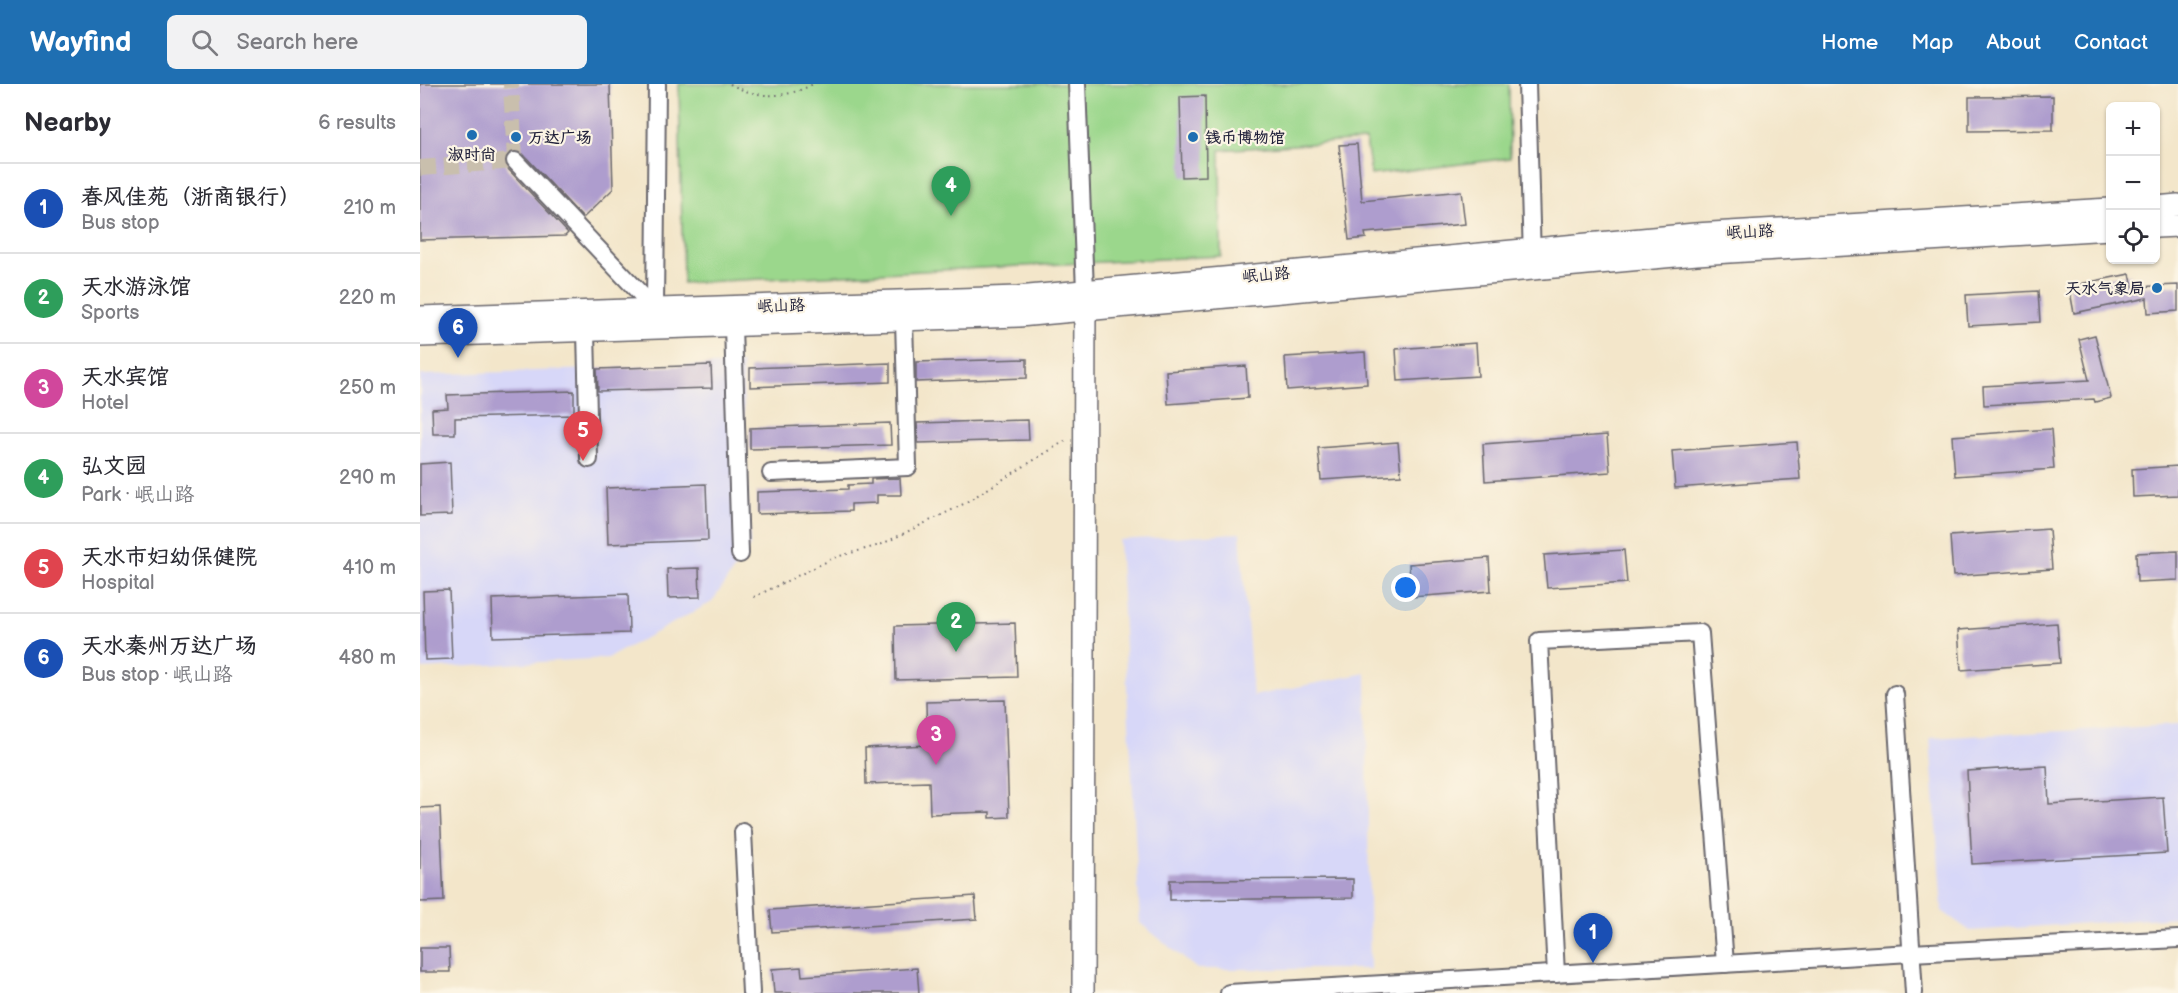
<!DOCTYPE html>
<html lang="en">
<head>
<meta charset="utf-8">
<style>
  body { margin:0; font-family:"Balsamiq Sans","LXGW WenKai TC",sans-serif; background:#f2f2f3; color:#2b2b33 }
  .controls { position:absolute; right:18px; top:18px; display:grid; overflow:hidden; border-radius:9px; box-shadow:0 2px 4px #0004 }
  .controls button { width:54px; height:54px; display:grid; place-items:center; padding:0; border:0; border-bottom:2px solid #e1e1e2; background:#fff; color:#2b2b33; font:30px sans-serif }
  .you { position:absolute; left:986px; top:504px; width:21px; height:21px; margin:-15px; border:4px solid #fff; border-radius:50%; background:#1a73e8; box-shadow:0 0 0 9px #1a73e833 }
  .badge { display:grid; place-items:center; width:39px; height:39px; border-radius:50%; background:#1f6fb2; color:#fff; font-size:20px; font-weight:700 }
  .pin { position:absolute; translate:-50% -50px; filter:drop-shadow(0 2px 3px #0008) }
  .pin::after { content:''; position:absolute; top:32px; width:21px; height:18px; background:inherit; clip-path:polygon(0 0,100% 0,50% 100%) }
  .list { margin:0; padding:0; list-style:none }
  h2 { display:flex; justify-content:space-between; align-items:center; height:78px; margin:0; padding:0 24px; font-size:26px }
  h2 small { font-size:20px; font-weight:400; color:#7c7c81 }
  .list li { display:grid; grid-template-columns:39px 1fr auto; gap:18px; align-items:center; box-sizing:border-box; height:90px; padding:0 24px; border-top:2px solid #e1e1e2 }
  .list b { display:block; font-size:22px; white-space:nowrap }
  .list p { margin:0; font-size:20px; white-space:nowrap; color:#7c7c81 }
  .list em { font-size:20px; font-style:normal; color:#7c7c81 }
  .icon { flex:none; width:33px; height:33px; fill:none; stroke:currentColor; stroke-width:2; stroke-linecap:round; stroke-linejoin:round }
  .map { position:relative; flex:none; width:1758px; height:909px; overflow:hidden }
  header { display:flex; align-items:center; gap:36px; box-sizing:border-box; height:84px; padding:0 30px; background:#1f6fb2; color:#fff }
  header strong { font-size:28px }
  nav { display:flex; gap:33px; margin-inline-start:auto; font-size:21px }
  .search { width:420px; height:54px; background:#f2f2f3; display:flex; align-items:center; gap:15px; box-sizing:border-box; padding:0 21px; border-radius:9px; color:#7c7c81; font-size:22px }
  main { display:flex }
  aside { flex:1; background:#fff }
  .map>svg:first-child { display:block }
  .built { fill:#d7d7f8 }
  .green { fill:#9bd78c; stroke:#5e7c64; stroke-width:1.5 }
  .building { fill:#ae9dce }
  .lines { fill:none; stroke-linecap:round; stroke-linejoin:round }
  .minor-tunnel { stroke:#c9bfad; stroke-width:16; stroke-dasharray:16 8; stroke-linecap:butt }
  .minor-casing { stroke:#6b676d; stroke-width:20 }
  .major-casing { stroke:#6b676d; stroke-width:24 }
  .path { stroke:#6b676d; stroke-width:2; stroke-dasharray:1.5 4.5; stroke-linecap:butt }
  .minor { stroke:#fff; stroke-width:16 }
  .major { stroke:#fff; stroke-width:21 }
  .poi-dot { fill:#1f6fb2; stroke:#fcf5e5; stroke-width:2 }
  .labels { text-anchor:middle; stroke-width:4.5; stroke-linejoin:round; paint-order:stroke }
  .poi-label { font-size:16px; font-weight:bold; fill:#22223b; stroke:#fcf5e5; text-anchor:start }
  .street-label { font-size:16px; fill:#22223b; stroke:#fcf5e5 }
</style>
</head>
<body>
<header>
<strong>Wayfind</strong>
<div class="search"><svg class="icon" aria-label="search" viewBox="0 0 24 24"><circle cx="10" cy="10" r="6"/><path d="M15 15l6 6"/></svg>Search here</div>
<nav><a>Home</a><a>Map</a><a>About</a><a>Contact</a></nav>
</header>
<main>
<aside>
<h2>Nearby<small>6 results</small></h2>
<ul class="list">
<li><span class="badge" style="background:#1a4fb4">1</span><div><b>春风佳苑（浙商银行）</b><p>Bus stop</p></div><em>210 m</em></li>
<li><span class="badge" style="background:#2e9e5b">2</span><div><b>天水游泳馆</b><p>Sports</p></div><em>220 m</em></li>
<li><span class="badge" style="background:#d1479c">3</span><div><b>天水宾馆</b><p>Hotel</p></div><em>250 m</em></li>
<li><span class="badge" style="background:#2e9e5b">4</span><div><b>弘文园</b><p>Park · 岷山路</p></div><em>290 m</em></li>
<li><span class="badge" style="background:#e0444e">5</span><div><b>天水市妇幼保健院</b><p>Hospital</p></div><em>410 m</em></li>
<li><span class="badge" style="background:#1a4fb4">6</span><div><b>天水秦州万达广场</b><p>Bus stop · 岷山路</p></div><em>480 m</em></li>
</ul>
</aside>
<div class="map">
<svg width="1758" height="909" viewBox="0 0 1758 909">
  <rect width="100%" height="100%" fill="#fcf5e5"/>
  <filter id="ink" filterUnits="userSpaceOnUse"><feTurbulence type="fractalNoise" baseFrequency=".0167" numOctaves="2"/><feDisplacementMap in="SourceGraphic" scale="12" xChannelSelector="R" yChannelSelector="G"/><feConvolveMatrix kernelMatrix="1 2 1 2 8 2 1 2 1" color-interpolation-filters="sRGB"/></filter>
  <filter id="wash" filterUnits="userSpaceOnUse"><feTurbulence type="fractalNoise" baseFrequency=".008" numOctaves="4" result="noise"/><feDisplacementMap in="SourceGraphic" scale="24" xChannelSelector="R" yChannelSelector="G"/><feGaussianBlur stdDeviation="1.35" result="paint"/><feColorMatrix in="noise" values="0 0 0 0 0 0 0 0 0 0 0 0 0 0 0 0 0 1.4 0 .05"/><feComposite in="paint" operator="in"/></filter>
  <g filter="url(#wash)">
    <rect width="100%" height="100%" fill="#f3e6ca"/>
    <!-- built -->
    <g class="built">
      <polygon points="322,280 330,462 292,518 188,574 2,585 0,547 0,291"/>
      <polygon points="820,449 833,612 946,589 950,885 777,885 720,839 699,456"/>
      <polygon points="1758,641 1758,833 1550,847 1522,827 1510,654"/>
    </g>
    <!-- green -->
    <polygon class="green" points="259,0 1089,0 1090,74 951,91 946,56 800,66 801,172 263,199"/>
    <g id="blocks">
      <!-- building -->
      <g class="building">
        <polygon points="0,0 190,0 193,105 163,134 103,70 92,67 85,75 87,84 148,149 145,152 0,156"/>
        <polygon points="785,12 786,92 762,93 760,13"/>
        <polygon points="1633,12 1633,46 1549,47 1549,13"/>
        <polygon points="937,60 942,117 1041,107 1045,140 945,149 946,154 929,156 919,61"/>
        <polygon points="1710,190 1713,203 1758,201 1758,227 1728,229 1727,214 1654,229 1649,202"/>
        <polygon points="1618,207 1620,238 1548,242 1546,211"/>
        <polygon points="1675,251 1691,314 1675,318 1674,315 1564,321 1563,302 1669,296 1659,255"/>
        <polygon points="1056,259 1058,292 978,297 976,265"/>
        <polygon points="945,268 947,300 867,306 865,273"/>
        <polygon points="607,275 607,294 496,298 496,278"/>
        <polygon points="470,279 470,298 330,303 330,284"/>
        <polygon points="291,281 292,304 178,307 177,285"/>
        <polygon points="826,282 828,314 748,320 746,287"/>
        <polygon points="154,307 154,331 35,334 35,350 13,350 12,325 28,324 27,311"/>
        <polygon points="608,336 609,356 498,359 497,339"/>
        <polygon points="470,339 471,361 330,365 330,344"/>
        <polygon points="1631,345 1634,385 1535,392 1532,352"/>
        <polygon points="1187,351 1190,388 1065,397 1063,360"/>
        <polygon points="978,358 981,391 901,396 898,364"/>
        <polygon points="1377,358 1380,395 1255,404 1252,367"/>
        <polygon points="30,378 32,431 0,432 0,380"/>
        <polygon points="1758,382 1758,411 1713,413 1712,385"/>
        <polygon points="480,394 481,411 457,411 457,419 431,420 431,427 337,430 337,408 428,405 428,401 451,400 451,395"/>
        <polygon points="286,400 288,456 188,460 186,404"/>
        <polygon points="1629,445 1632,485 1533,492 1530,452"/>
        <polygon points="1204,466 1207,499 1127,504 1124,471"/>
        <polygon points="1758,467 1758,496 1717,498 1716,469"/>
        <polygon points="1069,474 1071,507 991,513 989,480"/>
        <polygon points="279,484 280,513 248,514 247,485"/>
        <polygon points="29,506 32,575 5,576 3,507"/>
        <polygon points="208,510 209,549 73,553 72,515"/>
        <polygon points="595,539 597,593 476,596 475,542"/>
        <polygon points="1637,539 1640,579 1541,586 1538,546"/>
        <polygon points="585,616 589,733 570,734 570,728 510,730 509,698 446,700 445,664 507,661 506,618"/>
        <polygon points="1627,682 1629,720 1743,713 1747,769 1552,780 1547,687"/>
        <polygon points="20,723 24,817 0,818 0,724"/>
        <polygon points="933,795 933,814 750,816 750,796"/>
        <polygon points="555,812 557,835 352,848 350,826"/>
        <polygon points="0,864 29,864 30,888 0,888"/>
        <polygon points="381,883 382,892 497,884 499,909 354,909 352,885"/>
      </g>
    </g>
  </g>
  <g filter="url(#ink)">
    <use href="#blocks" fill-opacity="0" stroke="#6b676d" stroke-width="1.5"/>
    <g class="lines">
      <!-- minor-tunnel -->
      <polyline class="minor-tunnel" points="0,84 95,77 91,0"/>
      <!-- minor casing -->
      <g class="minor-casing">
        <g id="minor">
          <polyline points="657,0 665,207"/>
          <polyline points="1107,0 1112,175"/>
          <polyline points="95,77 235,225"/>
          <polyline points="235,225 237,0"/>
          <polyline points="313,242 320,470"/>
          <polyline points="166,247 169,375"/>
          <polyline points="351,389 488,383 484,236"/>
          <polyline points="1475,610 1494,909"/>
          <polyline points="323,748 331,909"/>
          <polyline points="1136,890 1119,557 1280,549 1305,880"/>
          <polyline points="809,909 1491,869 1758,855"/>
        </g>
      </g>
      <!-- major casing -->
      <g class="major-casing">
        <g id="major">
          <polyline points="1736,123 1758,121"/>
          <polyline points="1736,143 1758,142"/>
          <polyline points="0,233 598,213 1275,150 1690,125"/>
          <polyline points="0,252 599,232 1277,170 1690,145"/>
          <polyline points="663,909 665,213"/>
        </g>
      </g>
      <!-- path -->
      <g class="path">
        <path d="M310,0C337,15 366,15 393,0"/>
        <polyline points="334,513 416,473 460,461 540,422 648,355"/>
      </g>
      <!-- minor -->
      <use href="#minor" class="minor"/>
      <!-- major -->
      <use href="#major" class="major"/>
    </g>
  </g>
  <!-- markers -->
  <g class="poi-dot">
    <circle cx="52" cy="51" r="6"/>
    <circle cx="96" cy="53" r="6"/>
    <circle cx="773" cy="53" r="6"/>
    <circle cx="1737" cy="204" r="6"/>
  </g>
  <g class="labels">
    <!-- poi labels -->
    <g class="poi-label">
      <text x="108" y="59">万达广场</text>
      <text x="785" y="59">钱币博物馆</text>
      <text x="52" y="76" text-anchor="middle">淑时尚</text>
      <text x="1725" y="210" text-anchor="end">天水气象局</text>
    </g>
    <!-- street labels -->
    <g class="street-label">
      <text transform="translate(1330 147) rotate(-3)" y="6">岷山路</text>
      <text transform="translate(846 190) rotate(-5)" y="6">岷山路</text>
      <text transform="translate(361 221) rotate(-2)" y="6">岷山路</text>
    </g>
  </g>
</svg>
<div class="controls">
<button>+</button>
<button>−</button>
<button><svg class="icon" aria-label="locate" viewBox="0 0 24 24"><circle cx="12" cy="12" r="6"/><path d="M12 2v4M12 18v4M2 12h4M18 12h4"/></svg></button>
</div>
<div class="you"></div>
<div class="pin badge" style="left:1173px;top:879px;background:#1a4fb4">1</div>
<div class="pin badge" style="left:536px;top:568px;background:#2e9e5b">2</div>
<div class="pin badge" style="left:516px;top:681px;background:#d1479c">3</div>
<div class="pin badge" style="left:531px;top:132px;background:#2e9e5b">4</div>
<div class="pin badge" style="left:163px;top:377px;background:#e0444e">5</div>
<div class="pin badge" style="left:38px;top:274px;background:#1a4fb4">6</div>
</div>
</main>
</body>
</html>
